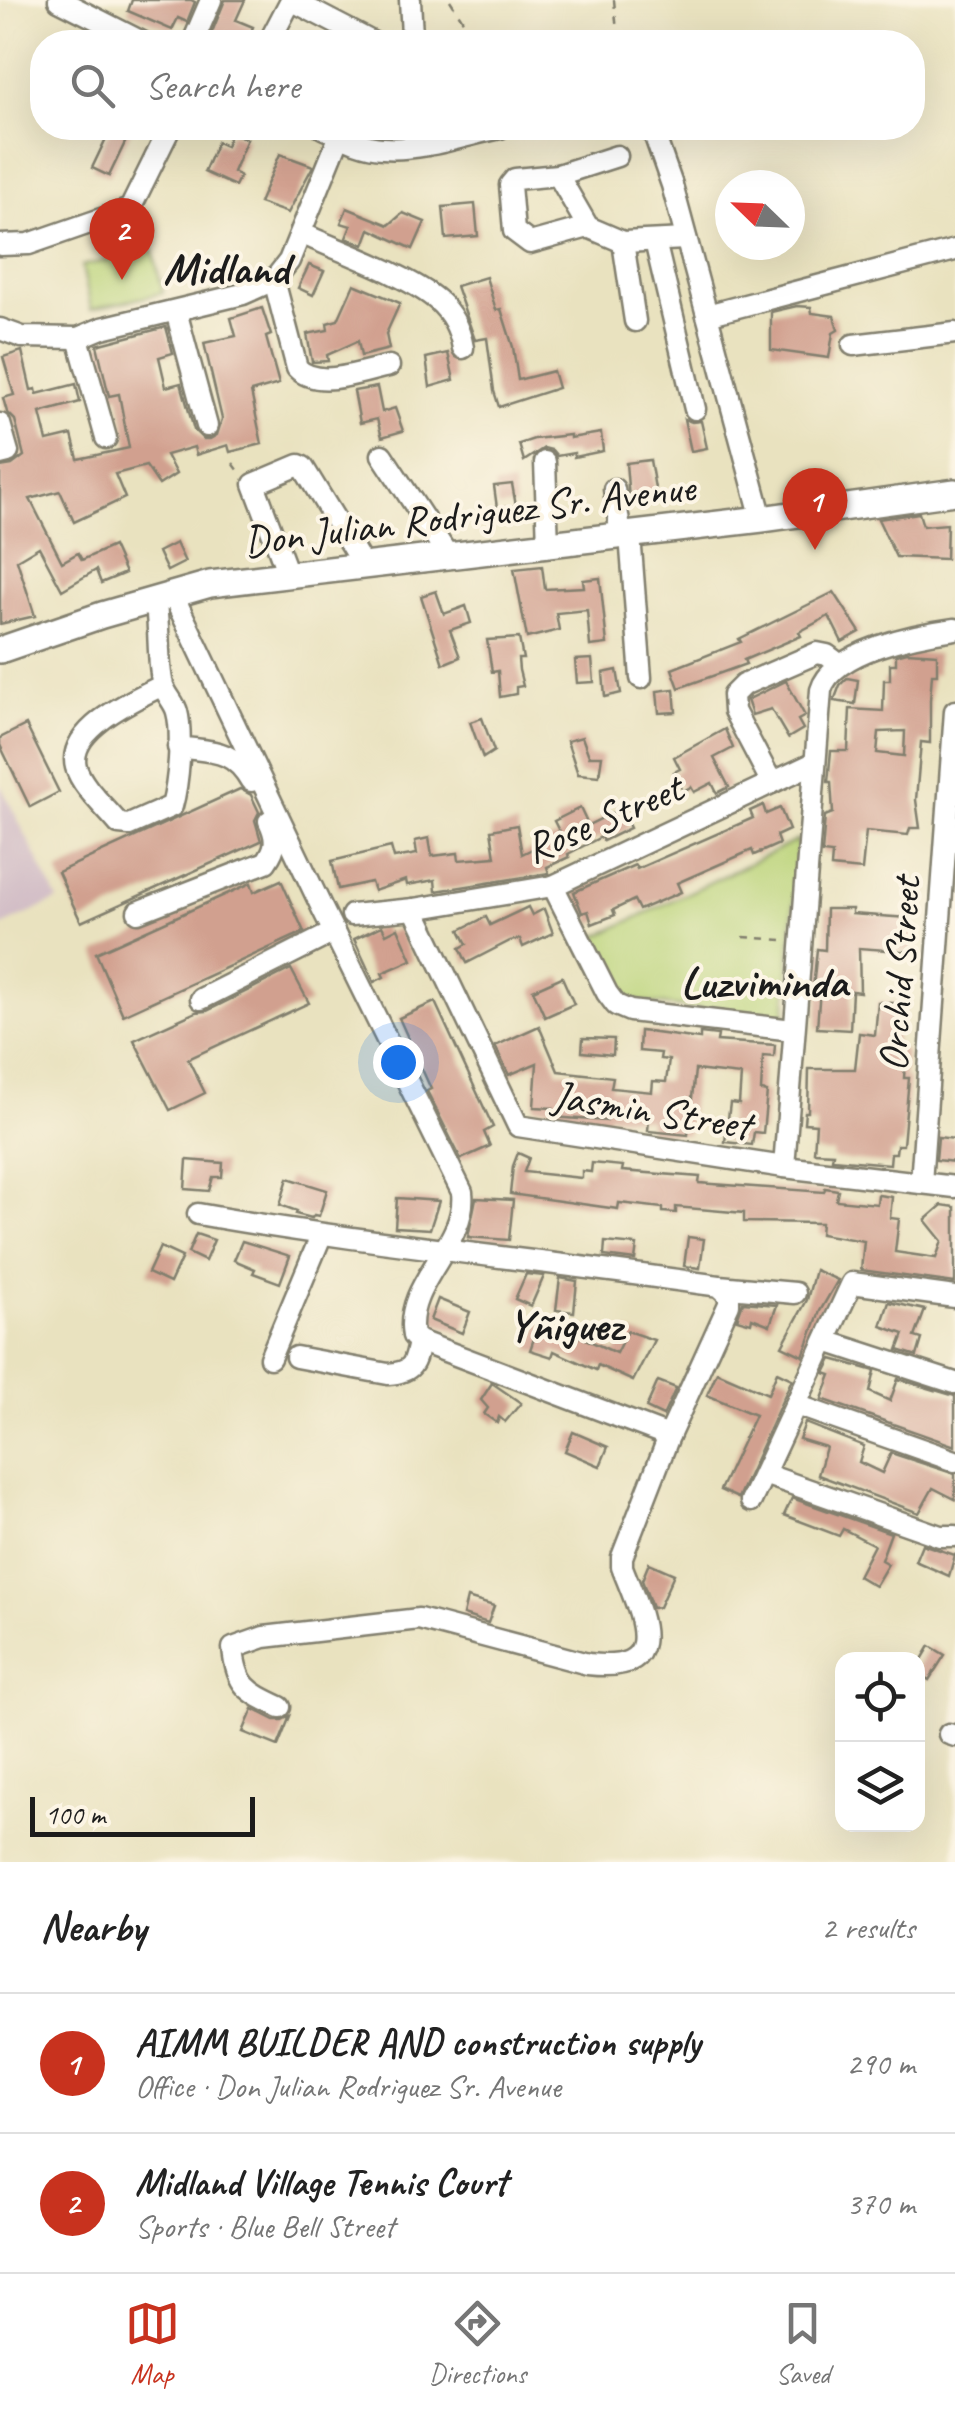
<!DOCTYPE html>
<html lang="en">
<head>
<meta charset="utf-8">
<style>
  body { margin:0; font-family:Caveat,sans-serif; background:#f6f6f6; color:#222 }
  .controls { position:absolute; right:30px; bottom:30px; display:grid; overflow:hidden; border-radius:20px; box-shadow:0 10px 40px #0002 }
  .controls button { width:90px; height:90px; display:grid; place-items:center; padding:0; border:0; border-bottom:2px solid #e0e0e0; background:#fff; color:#222; font:50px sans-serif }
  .compass { position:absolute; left:715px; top:170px; width:90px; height:90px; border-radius:50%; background:#fff; box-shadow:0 10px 40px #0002; rotate:293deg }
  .scale { position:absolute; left:30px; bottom:25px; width:225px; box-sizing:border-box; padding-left:10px; border:5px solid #1c1c1c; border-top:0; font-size:28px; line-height:35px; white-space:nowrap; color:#1c1c1c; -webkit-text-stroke:8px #fcf5e5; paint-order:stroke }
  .you { position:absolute; left:398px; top:1062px; width:35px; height:35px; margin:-25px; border:8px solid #fff; border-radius:50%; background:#1a73e8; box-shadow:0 0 0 15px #1a73e833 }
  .badge { display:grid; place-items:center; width:65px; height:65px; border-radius:50%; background:#c8321e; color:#fff; font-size:32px; font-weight:700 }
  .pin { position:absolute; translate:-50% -82px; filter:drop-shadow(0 2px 5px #0008) }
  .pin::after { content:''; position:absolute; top:52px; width:35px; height:30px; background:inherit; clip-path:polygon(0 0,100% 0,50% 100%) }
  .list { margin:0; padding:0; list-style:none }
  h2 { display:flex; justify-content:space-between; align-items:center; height:130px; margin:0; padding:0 40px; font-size:42px }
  h2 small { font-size:32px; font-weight:400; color:#767676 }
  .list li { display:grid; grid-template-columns:65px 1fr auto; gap:30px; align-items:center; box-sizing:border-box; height:140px; padding:0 40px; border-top:2px solid #e0e0e0 }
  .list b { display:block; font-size:38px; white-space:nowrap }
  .list p { margin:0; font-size:32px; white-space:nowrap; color:#767676 }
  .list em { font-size:32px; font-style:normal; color:#767676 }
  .icon { flex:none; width:55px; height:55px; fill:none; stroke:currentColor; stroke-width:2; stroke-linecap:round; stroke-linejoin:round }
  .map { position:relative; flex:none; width:955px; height:1862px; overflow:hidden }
  .search { position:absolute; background:#fff; box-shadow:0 10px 40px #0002; left:30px; right:30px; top:30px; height:110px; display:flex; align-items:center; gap:25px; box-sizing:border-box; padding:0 35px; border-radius:40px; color:#767676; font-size:38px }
  .sheet { height:410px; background:#fff }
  nav { display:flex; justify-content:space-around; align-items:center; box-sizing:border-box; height:140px; border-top:2px solid #e0e0e0; background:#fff; font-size:28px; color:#767676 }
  nav a { display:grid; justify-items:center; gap:5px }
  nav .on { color:#c8321e }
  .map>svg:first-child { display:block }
  .industrial { fill:#d2bdc6 }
  .green { fill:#bad378; stroke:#6b784a; stroke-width:2.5 }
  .building { fill:#d1a08f; fill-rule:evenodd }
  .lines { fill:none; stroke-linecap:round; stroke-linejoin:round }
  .minor-casing { stroke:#827f6e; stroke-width:25 }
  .major-casing { stroke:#827f6e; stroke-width:30 }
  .path { stroke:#827f6e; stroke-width:2.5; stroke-dasharray:8 8; stroke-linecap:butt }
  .minor { stroke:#fff; stroke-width:20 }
  .major { stroke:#fff; stroke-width:25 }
  .labels { text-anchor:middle; stroke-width:8; stroke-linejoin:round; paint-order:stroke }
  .street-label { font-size:42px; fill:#1c1c1c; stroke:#fcf5e5 }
  .neighbourhood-label { font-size:45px; font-weight:bold; fill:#1c1c1c; stroke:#fcf5e5 }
</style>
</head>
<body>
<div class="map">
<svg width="955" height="1862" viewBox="0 0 955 1862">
  <rect width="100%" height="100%" fill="#fcf5e5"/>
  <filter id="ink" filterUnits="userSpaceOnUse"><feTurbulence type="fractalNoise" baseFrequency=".01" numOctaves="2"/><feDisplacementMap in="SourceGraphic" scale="20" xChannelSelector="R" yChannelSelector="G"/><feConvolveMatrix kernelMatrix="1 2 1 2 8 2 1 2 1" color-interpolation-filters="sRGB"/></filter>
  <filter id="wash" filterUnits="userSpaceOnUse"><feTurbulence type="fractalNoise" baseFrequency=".0048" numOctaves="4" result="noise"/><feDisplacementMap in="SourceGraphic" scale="40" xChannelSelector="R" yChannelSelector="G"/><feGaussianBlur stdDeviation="2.25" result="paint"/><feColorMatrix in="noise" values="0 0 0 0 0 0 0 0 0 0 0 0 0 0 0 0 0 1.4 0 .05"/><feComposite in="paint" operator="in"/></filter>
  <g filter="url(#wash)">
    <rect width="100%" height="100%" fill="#e9e2bf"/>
    <!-- industrial -->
    <polygon class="industrial" points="0,784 58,900 0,927"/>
    <!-- green -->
    <g class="green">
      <polygon points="153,250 163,293 91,309 82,266"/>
      <polygon points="798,840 785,1020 633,1001 612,985 592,939"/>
    </g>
    <g id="blocks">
      <!-- building -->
      <g class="building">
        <polygon points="132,0 191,0 195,2 187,22 178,18 172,30 128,11"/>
        <polygon points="225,0 245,0 236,20 253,27 247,42 208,42"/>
        <polygon points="111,128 132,128 109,176 92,168"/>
        <polygon points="231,132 247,139 233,172 240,176 235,186 204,172 217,142 226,146"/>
        <polygon points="280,154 313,166 288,213 259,203"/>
        <polygon points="475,204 478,236 446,239 443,207"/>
        <polygon points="347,208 389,225 403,213 425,222 413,249 370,229 364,245 346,238 351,226 341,223"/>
        <polygon points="309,265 324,271 313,295 298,288"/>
        <polygon points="486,277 496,310 501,309 513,347 518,380 553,371 558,388 499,407 494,391 487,338 475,340 456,286"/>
        <polygon points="354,284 400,303 386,334 389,349 361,356 358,341 327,355 328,361 312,362 307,334 328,330 327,323 338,320"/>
        <polygon points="797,306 811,307 812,313 834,316 838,330 833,333 829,358 771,350 771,312"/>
        <polygon points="262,308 271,335 266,337 279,384 251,392 262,444 230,452 228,445 196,455 194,447 166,455 176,474 159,485 146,466 115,474 125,498 74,522 60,491 30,499 62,562 78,553 82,560 113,546 125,573 101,583 96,570 62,590 39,547 17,560 35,616 0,624 0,467 12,465 24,456 15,420 7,412 3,398 14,395 3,357 22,351 31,390 36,389 37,394 76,384 80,402 40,413 47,441 72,435 78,459 129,448 119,394 109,396 97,345 166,327 173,353 159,357 166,387 181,383 194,430 203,439 210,439 217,435 222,419 204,343 236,336 231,318"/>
        <polygon points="448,353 454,380 430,387 426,358"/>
        <polygon points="377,387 382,412 395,408 403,431 382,437 377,419 360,423 354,391"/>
        <polygon points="684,419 692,422 701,421 707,448 691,451"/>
        <polygon points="601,433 603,451 574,457 574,453 557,456 552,450 544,448 524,461 519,444 534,439 570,435 570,438"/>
        <polygon points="650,460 656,494 629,499 626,463"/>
        <polygon points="512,484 516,506 497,508 494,486"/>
        <polygon points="919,513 923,526 947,524 946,559 896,557 878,519"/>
        <polygon points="176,543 185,562 167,571 158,552"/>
        <polygon points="542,566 545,589 584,587 583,580 600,578 607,644 590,646 587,610 556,613 559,630 527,638 514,569"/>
        <polygon points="436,591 444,614 466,606 471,623 450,630 460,657 443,664 421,596"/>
        <polygon points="834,592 860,632 842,642 829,616 799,632 801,636 744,660 746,664 679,688 672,669 741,642 739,639"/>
        <polygon points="519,638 523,659 518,659 519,670 523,686 516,687 516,694 500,697 498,671 492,672 487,640"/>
        <path d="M907,652L937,654V674H932L930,700V743L921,742L916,800L920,828H910L908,835L866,831L862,870L831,867L832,854L822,853L825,816L833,813L831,782H828L831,751H848L850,709L883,711L884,680H890V664H896V655ZM905,731L904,756L877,753L879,732Z"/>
        <polygon points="592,659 594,682 577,683 575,660"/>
        <polygon points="617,670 621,693 605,697 603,673"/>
        <polygon points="847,678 858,680 855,704 834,701 840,685"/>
        <polygon points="786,681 805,716 798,720 803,729 788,738 771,709 752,715 747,700"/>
        <polygon points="674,689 676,712 659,713 657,691"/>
        <polygon points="482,718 494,751 483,758 470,722"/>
        <polygon points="26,725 59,792 30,807 0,745 0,738"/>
        <polygon points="725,729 733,748 714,758 729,787 717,793 712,783 694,792 691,787 683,791 674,772 680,769 674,757"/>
        <polygon points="582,737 589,756 602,756 599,776 578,774 567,741"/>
        <polygon points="240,789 251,795 259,812 255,820 261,841 81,922 58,872"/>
        <polygon points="763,805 766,814 780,808 789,830 776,836 779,844 754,855 752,850 677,883 681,892 639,910 634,900 613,910 615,915 592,924 588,911 582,913 574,892 635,865 637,869 753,818 750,811"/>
        <polygon points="580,808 588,825 621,809 630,828 603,841 601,837 568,854 569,857 547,867 549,873 436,891 435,880 407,885 406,880 374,891 371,882 338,889 332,861 391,847 394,858 417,854 415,841 429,838 432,856 458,853 459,860 495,857 491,830 517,825 522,854 561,835 554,821"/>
        <polygon points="281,880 304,932 123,1015 96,953 251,883 254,892"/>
        <polygon points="528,907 532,915 544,909 553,933 523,947 520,939 510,941 467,963 460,948 467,944 460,930 486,917 490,925"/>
        <polygon points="826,909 852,909 852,914 908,918 908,926 916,927 914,952 859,948 860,992 852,991 850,1030 817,1028 820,988 813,988 817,949 825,950"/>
        <polygon points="382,926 386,934 398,928 412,960 382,973 384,977 374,982 354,939"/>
        <polygon points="291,969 309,1003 188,1059 205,1093 170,1110 134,1040 196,1012 207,1011"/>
        <polygon points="562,977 574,1004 545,1017 533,990"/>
        <polygon points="435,1002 493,1127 484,1132 490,1146 461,1159 427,1091 431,1089 399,1018"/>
        <polygon points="878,1002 905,1004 904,1017 897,1017 895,1049 906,1050 904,1078 909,1078 903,1145 897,1145 896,1153 891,1153 890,1164 832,1159 833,1153 814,1152 816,1124 804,1123 805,1112 808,1112 809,1069 855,1069 859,1033 875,1035"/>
        <polygon points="539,1026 558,1071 613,1077 611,1088 652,1092 653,1081 666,1082 669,1060 660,1059 661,1053 639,1051 640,1031 700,1039 700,1033 718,1035 717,1041 775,1045 774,1057 763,1056 761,1091 767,1092 763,1133 754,1132 752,1145 725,1142 730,1103 739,1104 741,1075 695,1070 688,1135 648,1131 649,1119 608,1115 607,1121 552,1117 553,1108 534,1107 537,1063 509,1075 495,1046"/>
        <polygon points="583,1038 614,1039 613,1055 582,1052"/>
        <polygon points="938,1137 955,1139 955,1162 936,1160"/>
        <polygon points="518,1153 529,1158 524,1172 582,1178 582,1171 591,1172 592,1163 623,1166 622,1171 700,1177 699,1183 824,1192 825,1188 838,1190 836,1200 877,1204 878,1195 892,1197 890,1218 899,1219 895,1252 936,1258 942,1241 925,1220 942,1205 955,1207 955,1283 861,1270 864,1241 820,1234 821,1223 744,1222 744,1213 676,1207 676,1213 663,1212 663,1208 619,1203 618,1209 510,1194 513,1166"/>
        <polygon points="187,1160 223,1163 222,1177 213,1177 209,1191 185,1189"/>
        <polygon points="288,1178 327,1190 319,1216 314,1215 312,1218 296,1214 297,1211 280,1205"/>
        <polygon points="397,1198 439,1201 430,1229 395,1227"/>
        <polygon points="476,1198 513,1200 509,1240 468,1237"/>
        <polygon points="196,1234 214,1240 205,1261 188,1253"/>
        <polygon points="688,1237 704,1239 700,1268 684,1266"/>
        <polygon points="242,1241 290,1256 280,1283 253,1273 255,1269 234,1260"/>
        <polygon points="605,1242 637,1245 635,1260 604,1256"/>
        <polygon points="160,1247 182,1257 170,1283 148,1273"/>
        <polygon points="815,1270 838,1280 820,1311 803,1356 782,1346 807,1300"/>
        <polygon points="526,1274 544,1276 531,1306 515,1299"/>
        <polygon points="560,1278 577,1281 574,1312 556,1310"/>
        <polygon points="438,1299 470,1312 462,1333 430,1320"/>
        <polygon points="743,1302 777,1305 770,1325 752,1318 751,1323 737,1319"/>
        <polygon points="889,1302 925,1310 915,1337 922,1339 917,1356 898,1350 904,1334 881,1326"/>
        <polygon points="539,1324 578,1338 579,1336 616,1353 627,1331 654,1340 633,1381 598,1365 596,1370 554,1351 552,1357 530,1350"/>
        <polygon points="832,1359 875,1371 870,1392 890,1401 898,1379 955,1396 955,1446 822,1399 831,1375 825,1373"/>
        <polygon points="717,1372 768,1394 777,1372 792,1379 738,1498 720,1490 755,1415 707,1395"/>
        <polygon points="658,1381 676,1388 663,1416 646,1408"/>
        <polygon points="492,1383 521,1403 505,1422 499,1417 497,1423 484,1414 488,1408 481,1400"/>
        <polygon points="805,1423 864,1446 859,1462 882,1473 891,1453 955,1474 955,1499 933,1488 919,1513 818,1475 826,1447 799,1439"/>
        <polygon points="573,1432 608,1447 600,1466 565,1451"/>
        <polygon points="792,1498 891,1533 881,1560 888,1564 875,1586 858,1576 874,1545 843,1529 839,1536 784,1515"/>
        <polygon points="922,1544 955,1555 949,1576 915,1561"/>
        <polygon points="649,1563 674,1574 659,1607 652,1608 642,1580"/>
        <polygon points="467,1598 494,1606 488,1623 463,1615"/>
        <polygon points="930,1646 945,1655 929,1680 918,1673 918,1666"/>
        <polygon points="253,1709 275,1720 282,1720 290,1716 278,1746 243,1732"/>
      </g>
    </g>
  </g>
  <g filter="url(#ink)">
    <use href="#blocks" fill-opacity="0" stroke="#827f6e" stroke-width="2.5"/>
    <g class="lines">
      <!-- minor casing -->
      <g class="minor-casing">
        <g id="minor">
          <polyline points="59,0 142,42"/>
          <polyline points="291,0 372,42"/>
          <polyline points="193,42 211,0"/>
          <polyline points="269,42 291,0"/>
          <polyline points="406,42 412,35 410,0"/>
          <path d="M323,128C341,136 362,147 383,148C421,151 463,136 500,128"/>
          <polyline points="652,128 672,185 762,519"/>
          <polyline points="617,156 558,175 588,227 623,242 686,239"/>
          <polyline points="558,175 515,179 510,185 514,231 530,243 588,227"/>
          <path d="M301,233C337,250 410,276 437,300C452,313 460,330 463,348"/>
          <polyline points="655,241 695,409"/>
          <polyline points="623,242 635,321"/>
          <polyline points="0,245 29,244 130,209 170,128"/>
          <path d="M274,280L297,368C318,390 363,371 389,366"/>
          <polyline points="176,311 207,426"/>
          <polyline points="707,315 955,250"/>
          <polyline points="0,329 22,337 78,338 102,328 243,294 274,280 289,261 340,135"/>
          <polyline points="78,338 106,438"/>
          <polyline points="853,345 955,333"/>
          <polyline points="0,424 8,452 0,454"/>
          <polyline points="382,455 449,557"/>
          <polyline points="545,462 548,545"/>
          <polyline points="614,489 621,536"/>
          <polyline points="630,535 641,678"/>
          <polyline points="288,574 254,484 299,465 303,467 363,565"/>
          <path d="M172,593L322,908L462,1192C468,1244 403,1283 413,1336L419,1341L669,1436"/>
          <path d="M155,599C160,625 157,663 163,685C166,695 175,703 177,712C183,734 178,785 172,806L129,825L119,824C106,808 81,786 76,767C66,729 137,698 163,685"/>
          <path d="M178,747C211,752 233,748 251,781"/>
          <polyline points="772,783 734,711 733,695 743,685 817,653 827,655 839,664"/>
          <polyline points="553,886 607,993 616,1005 630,1011 793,1030"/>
          <polyline points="414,909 518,1126 784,1167 955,1187"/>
          <path d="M138,912L266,862C277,847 277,838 269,821"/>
          <polyline points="352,915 414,909 553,886 814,763"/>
          <polyline points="201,999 334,932"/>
          <path d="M784,1167L821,690C833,650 918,634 955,629"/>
          <polyline points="921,1183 955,711"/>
          <path d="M198,1214C371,1245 546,1260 719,1286L729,1295V1304L669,1436L622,1557V1567C640,1614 673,1674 588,1664L419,1619L264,1637L233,1648C236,1686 248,1692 280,1707"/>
          <polyline points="719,1286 795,1293"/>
          <polyline points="826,1341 955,1383"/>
          <path d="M296,1357L388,1374C413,1372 415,1364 419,1341"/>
          <polyline points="270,1358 321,1236"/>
          <polyline points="796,1405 955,1461"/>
          <polyline points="764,1474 940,1536 955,1536"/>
          <polyline points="751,1501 852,1283 955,1297"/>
          <polyline points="949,1734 955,1736"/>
        </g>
      </g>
      <!-- major casing -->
      <g class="major-casing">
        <polyline id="major" points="0,650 102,615 210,584 762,519 955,492"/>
      </g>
      <!-- path -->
      <g class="path">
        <polyline points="450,0 464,22"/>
        <polyline points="614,0 618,42"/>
        <polyline points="233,463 239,471"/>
        <polyline points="743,937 782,940"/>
      </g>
      <!-- minor -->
      <use href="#minor" class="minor"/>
      <!-- major -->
      <use href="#major" class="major"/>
    </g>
  </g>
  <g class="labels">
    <!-- street labels -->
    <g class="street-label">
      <text transform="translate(469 513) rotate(-7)" y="15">Don Julian Rodriguez Sr. Avenue</text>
      <text transform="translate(603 817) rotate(-23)" y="15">Rose Street</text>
      <text transform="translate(898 974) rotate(-86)" y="15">Orchid Street</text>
      <text transform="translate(652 1109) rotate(9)" y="15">Jasmin Street</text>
    </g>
    <!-- neighbourhood labels -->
    <g class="neighbourhood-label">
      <text x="226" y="283">Midland</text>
      <text x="764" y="997">Luzviminda</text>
      <text x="565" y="1340">Yñiguez</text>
    </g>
  </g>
</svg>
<div class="controls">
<button><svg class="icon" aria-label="locate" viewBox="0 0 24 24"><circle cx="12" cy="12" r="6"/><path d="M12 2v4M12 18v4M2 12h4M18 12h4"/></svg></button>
<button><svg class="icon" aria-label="layers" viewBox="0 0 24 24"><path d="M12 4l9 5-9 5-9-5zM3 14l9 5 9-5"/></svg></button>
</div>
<svg class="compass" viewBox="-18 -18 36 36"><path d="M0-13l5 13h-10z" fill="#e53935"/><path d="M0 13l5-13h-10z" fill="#767676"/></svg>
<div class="scale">100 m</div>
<div class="you"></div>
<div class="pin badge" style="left:815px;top:550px">1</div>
<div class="pin badge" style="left:122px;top:280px">2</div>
<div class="search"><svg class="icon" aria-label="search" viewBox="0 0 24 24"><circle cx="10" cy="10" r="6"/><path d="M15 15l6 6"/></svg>Search here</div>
</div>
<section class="sheet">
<h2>Nearby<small>2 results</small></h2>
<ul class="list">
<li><span class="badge">1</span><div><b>AIMM BUILDER AND construction supply</b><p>Office · Don Julian Rodriguez Sr. Avenue</p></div><em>290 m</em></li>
<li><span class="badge">2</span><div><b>Midland Village Tennis Court</b><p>Sports · Blue Bell Street</p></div><em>370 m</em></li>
</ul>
</section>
<nav>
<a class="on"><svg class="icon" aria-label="map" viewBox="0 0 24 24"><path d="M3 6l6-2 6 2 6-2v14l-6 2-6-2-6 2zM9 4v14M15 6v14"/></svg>Map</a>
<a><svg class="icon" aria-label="directions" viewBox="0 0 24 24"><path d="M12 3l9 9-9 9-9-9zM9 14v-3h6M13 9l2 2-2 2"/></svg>Directions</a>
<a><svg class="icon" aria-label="saved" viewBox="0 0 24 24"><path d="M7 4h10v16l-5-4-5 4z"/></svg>Saved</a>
</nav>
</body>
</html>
